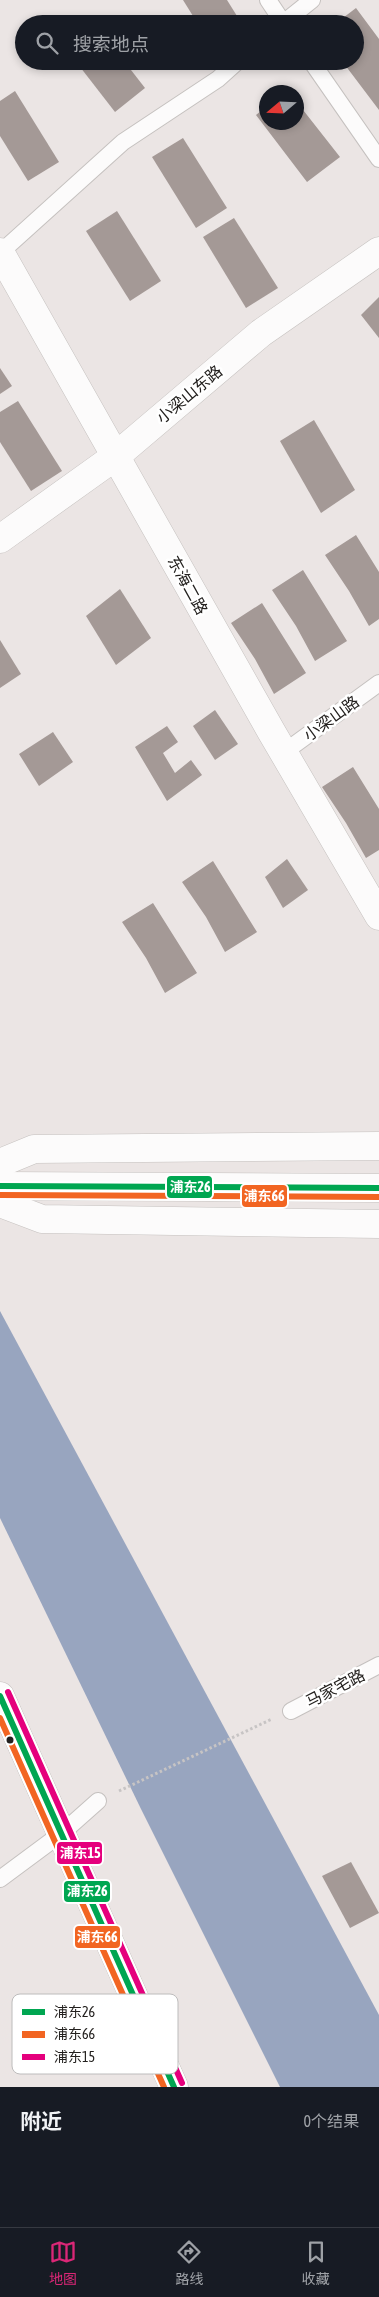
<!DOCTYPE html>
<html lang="zh">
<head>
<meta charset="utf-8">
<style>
  body { margin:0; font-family:"Asap Condensed","Noto Sans SC",sans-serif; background:#20242c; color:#f1f3f6 }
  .compass { position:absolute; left:259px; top:85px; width:45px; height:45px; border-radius:50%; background:#171b24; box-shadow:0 2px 8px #0003; rotate:251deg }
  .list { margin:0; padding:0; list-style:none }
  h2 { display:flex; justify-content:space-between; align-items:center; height:65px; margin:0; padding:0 20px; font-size:21px }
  h2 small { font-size:16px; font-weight:400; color:#9ea1a6 }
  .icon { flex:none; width:28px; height:28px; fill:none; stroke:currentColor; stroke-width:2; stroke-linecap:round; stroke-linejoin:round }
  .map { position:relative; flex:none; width:379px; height:2087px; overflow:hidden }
  .search { position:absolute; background:#171b24; box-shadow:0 2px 8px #0003; left:15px; right:15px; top:15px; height:55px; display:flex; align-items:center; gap:12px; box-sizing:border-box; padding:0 18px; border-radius:28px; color:#9ea1a6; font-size:19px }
  .sheet { height:140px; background:#171b24 }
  nav { display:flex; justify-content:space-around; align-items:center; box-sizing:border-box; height:70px; border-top:1px solid #363941; background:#171b24; font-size:14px; color:#9ea1a6 }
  nav a { display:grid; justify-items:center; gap:2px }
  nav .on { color:#db2777 }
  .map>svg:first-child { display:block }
  .water { fill:#98a5bf }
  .building { fill:#a49996 }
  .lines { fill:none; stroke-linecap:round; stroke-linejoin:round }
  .service-casing { stroke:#c5c1bf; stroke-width:18 }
  .minor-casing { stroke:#c5c1bf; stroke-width:29 }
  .tertiary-casing { stroke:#c5c1bf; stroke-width:29 }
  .path { stroke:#c7c4c4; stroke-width:3; stroke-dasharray:2.5 2.5; stroke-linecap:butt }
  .service { stroke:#fcfbfb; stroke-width:16 }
  .minor { stroke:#fcfbfb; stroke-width:28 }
  .tertiary { stroke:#fcfbfb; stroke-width:28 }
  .bus-1-casing { stroke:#fff; stroke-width:10 }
  .bus-2-casing { stroke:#fff; stroke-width:10 }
  .bus-3-casing { stroke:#fff; stroke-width:10 }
  .bus-1 { stroke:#00a651; stroke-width:6 }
  .bus-2 { stroke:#f26522; stroke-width:6 }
  .bus-3 { stroke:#e5007d; stroke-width:6 }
  .bus-dot { fill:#23201e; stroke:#fff; stroke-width:2 }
  .labels { text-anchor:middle; stroke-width:5; stroke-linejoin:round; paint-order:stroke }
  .street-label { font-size:16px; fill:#23201e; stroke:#fff }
  .key { fill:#fff; stroke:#bdbcbc; stroke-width:1 }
  .key-label { font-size:14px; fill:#23201e }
  .line-badge { stroke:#fff; stroke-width:2 }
  .badge-label { font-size:14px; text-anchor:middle; font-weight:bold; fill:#fff }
</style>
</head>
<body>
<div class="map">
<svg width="379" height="2087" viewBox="0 0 379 2087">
  <rect width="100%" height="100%" fill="#ebe5e4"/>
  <!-- water -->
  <polygon class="water" points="0,1311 379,2015 379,2087 280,2087 141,1809 0,1518"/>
  <!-- building -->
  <g class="building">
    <polygon points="183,0 227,0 242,24 198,24"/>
    <polygon points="356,8 379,39 379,110 342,61 355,61 355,24 335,24"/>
    <polygon points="79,61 124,61 145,88 115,112 77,63"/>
    <polygon points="15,91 59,162 28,181 0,136 0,101"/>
    <polygon points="296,101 340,157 307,182 256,115 266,107 266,122 296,122"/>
    <polygon points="183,138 227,208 196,228 152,157"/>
    <polygon points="117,211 161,281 130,301 86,231"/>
    <polygon points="234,218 278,288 246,308 203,237"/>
    <polygon points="379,297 379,338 361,315"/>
    <polygon points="0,368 12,386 0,394"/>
    <polygon points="18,401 62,471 31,491 0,442 0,412"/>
    <polygon points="314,420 355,490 321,513 280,441"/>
    <polygon points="356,535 379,572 379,619 369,626 349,591 325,555"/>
    <polygon points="303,570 347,641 315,661 296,626 272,590"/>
    <polygon points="120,589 151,638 116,665 86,616"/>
    <polygon points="262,603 306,673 274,694 255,659 231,623"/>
    <polygon points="0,640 21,674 0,688"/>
    <polygon points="215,710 238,744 215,760 193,726"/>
    <polygon points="167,726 178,742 163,753 175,773 191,760 202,775 167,801 135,747"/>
    <polygon points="53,732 73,762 39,786 19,754"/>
    <polygon points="353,767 379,809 379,850 366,858 346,823 322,787"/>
    <polygon points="287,859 308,890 283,908 265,877"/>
    <polygon points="213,861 257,932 225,952 206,917 182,882"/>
    <polygon points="153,903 197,973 165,993 146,958 122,922"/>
    <polygon points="351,1862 379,1913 350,1928 322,1876"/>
  </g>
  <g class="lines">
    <!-- service casing -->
    <g class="service-casing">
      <g id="service">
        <polyline points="268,0 284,24"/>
        <polyline points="282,24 312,0"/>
        <polyline points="311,61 379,159"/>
        <polyline points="0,253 123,142 218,79 238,61"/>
        <polyline points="283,753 379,683"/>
        <polyline points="291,1711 379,1665"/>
        <polyline points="0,1879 62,1833 98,1801"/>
      </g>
    </g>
    <!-- minor casing -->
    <g class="minor-casing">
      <g id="minor">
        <polyline points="0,252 271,731 379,916"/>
        <polyline points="0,539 116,456 261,333 379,251"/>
      </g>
    </g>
    <!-- tertiary casing -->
    <g class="tertiary-casing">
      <g id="tertiary">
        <polyline points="0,1163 34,1149 379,1146"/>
        <polyline points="0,1186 379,1188"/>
        <polyline points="0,1203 42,1219 379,1224"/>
        <polyline points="0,1696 174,2087"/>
      </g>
    </g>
    <!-- path -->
    <polyline class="path" points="119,1791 272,1719"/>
    <!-- service -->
    <use href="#service" class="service"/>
    <!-- minor -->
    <use href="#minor" class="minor"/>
    <!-- tertiary -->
    <use href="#tertiary" class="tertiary"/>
    <!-- bus-1 casing -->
    <g class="bus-1-casing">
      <g id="bus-1">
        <polyline points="0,1186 379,1188"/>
        <polyline points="0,1696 174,2087"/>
      </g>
    </g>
    <!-- bus-2 casing -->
    <g class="bus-2-casing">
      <g id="bus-2">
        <polyline points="0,1195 379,1197"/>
        <polyline points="0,1718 164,2087"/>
      </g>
    </g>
    <!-- bus-3 casing -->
    <g class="bus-3-casing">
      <polyline id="bus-3" points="8,1692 182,2083"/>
    </g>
    <!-- bus-1 -->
    <use href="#bus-1" class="bus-1"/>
    <!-- bus-2 -->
    <use href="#bus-2" class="bus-2"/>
    <!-- bus-3 -->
    <use href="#bus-3" class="bus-3"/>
  </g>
  <!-- markers -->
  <circle class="bus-dot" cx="10" cy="1740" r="4.5"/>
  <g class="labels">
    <!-- street labels -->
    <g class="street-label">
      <text transform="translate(189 394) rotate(-40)" y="6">小梁山东路</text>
      <text transform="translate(188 585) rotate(61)" y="6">东海二路</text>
      <text transform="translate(331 718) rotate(-36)" y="6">小梁山路</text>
      <text transform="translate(335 1688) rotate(-27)" y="6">马家宅路</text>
    </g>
  </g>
  <!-- legend -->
  <rect x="12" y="1994" width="166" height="80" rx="8" class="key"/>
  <rect x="22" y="2009" width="23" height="6" fill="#00a651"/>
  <rect x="22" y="2031" width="23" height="7" fill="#f26522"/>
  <rect x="22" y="2054" width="23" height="6" fill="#e5007d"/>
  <g class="key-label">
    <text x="54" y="2017">浦东26</text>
    <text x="54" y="2039">浦东66</text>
    <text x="54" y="2062">浦东15</text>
  </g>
  <g class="line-badge">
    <rect x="166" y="1175" width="47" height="24" rx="5" fill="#00a651"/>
    <rect x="241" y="1184" width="47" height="24" rx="5" fill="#f26522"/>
    <rect x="56" y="1841" width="47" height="24" rx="5" fill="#e5007d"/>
    <rect x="63" y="1880" width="48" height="23" rx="5" fill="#00a651"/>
    <rect x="74" y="1925" width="47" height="24" rx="5" fill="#f26522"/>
  </g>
  <g class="badge-label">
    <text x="190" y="1192">浦东26</text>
    <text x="264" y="1201">浦东66</text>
    <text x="80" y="1858">浦东15</text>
    <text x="87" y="1896">浦东26</text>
    <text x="97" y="1942">浦东66</text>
  </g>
</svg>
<svg class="compass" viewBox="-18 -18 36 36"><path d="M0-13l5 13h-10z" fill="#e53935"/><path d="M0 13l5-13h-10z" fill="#9ea1a6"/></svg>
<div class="search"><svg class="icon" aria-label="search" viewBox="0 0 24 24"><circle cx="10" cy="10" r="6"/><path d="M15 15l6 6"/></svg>搜索地点</div>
</div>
<section class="sheet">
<h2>附近<small>0个结果</small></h2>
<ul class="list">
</ul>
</section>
<nav>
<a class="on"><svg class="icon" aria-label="map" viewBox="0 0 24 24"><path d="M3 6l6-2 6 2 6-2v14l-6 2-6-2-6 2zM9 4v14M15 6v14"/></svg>地图</a>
<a><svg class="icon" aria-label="directions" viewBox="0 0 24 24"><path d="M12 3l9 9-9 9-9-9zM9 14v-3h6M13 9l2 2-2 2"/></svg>路线</a>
<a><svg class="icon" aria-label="saved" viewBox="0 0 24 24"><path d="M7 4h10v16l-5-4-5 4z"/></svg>收藏</a>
</nav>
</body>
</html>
